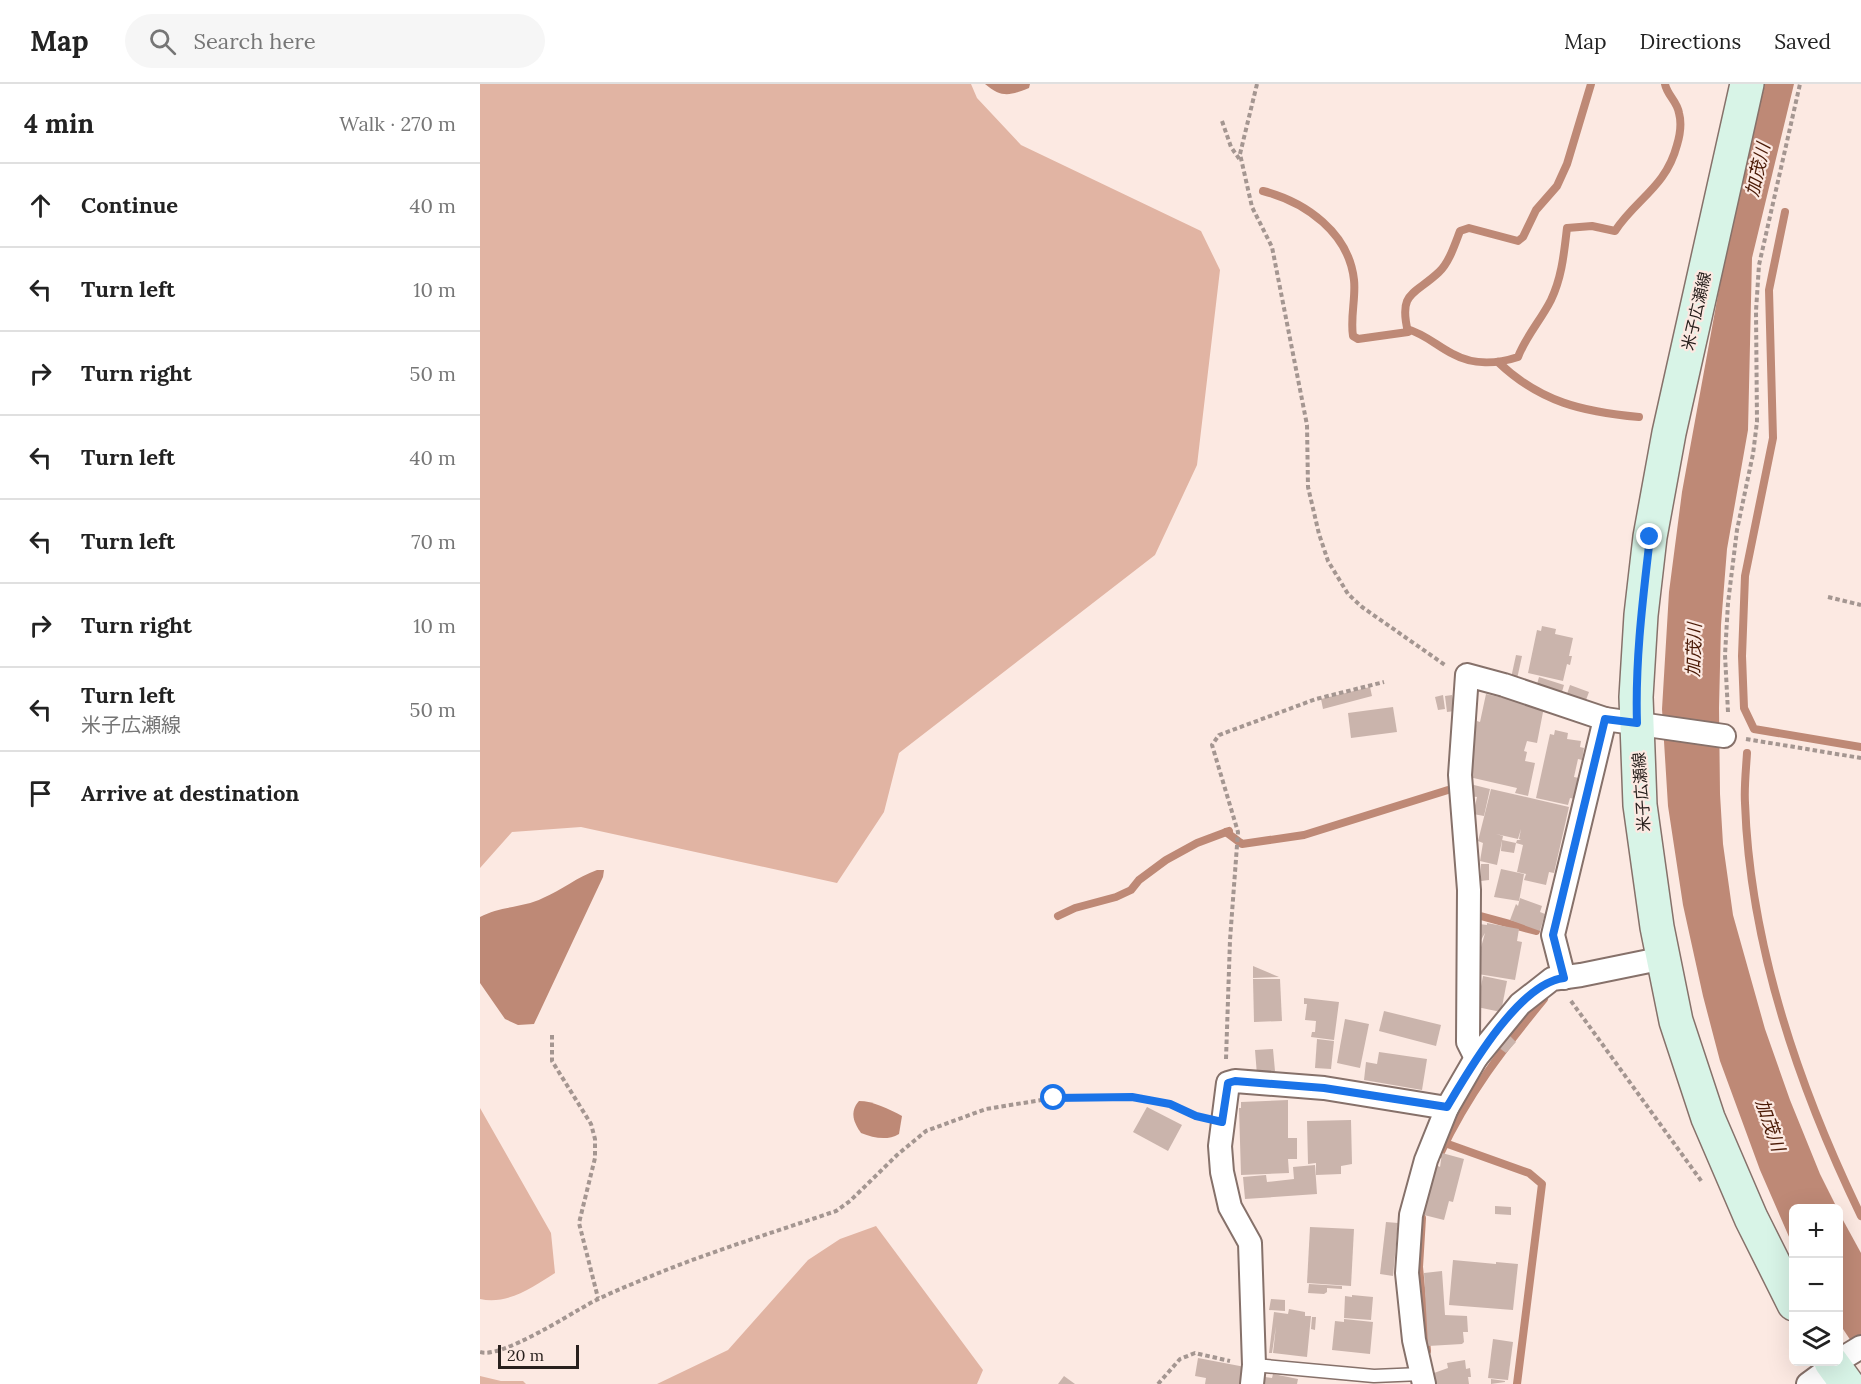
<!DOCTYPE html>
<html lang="en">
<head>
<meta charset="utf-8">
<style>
  body { margin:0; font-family:Lora,"Noto Sans JP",serif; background:#f6f6f6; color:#222 }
  .controls { position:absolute; right:18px; bottom:18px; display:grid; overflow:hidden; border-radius:9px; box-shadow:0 6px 24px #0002 }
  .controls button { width:54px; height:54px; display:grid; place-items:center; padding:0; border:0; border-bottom:2px solid #e0e0e0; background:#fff; color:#222; font:30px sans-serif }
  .scale { position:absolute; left:18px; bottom:15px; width:81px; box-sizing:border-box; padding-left:6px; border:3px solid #28201d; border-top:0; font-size:16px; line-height:21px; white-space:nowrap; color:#28201d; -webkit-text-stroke:4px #fce9e2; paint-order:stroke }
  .stop { position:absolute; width:18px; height:18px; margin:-14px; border:4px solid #1a73e8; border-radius:50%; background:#fff }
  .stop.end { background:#1a73e8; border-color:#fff; box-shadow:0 2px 6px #0008 }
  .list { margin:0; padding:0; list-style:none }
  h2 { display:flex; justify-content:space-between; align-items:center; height:78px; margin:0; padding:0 24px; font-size:26px }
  h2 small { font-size:20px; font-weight:400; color:#767676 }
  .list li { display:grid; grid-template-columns:39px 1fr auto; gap:18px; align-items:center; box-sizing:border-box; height:84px; padding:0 24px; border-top:2px solid #e0e0e0 }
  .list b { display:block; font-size:22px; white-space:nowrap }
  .list p { margin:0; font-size:20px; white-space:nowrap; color:#767676 }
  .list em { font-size:20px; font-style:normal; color:#767676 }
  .icon { flex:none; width:33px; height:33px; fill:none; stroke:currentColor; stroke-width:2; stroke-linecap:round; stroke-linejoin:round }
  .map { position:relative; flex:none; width:1381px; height:1300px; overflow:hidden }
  header { display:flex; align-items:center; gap:36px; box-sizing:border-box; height:84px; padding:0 30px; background:#fff; border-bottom:2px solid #e0e0e0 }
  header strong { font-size:28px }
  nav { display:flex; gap:33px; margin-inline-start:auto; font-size:21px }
  .search { width:420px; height:54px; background:#f6f6f6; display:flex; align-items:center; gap:15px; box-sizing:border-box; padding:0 21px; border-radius:33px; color:#767676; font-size:22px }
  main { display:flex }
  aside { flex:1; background:#fff }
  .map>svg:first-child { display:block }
  .green { fill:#e1b4a3 }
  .water { fill:#be8976 }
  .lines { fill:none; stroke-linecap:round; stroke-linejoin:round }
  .stream { stroke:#be8976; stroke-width:8 }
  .building { fill:#cab4ac }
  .service-casing { stroke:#86716a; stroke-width:15 }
  .minor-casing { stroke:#86716a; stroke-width:26 }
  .secondary-casing { stroke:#86716a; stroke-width:36 }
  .path { stroke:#a49691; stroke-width:4; stroke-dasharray:4.5 3; stroke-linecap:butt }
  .service { stroke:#fff; stroke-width:12 }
  .minor { stroke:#fff; stroke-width:22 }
  .secondary { stroke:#d8f4e7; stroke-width:33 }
  .route { stroke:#1a73e8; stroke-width:8 }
  .labels { text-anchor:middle; stroke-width:4.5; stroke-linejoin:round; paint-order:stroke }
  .street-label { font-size:16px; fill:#28201d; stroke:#fce9e2 }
  .water-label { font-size:18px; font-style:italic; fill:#4a1905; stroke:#fce9e2 }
</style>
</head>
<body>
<header>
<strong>Map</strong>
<div class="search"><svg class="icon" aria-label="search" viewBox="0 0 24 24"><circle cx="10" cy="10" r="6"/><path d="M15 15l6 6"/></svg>Search here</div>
<nav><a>Map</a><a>Directions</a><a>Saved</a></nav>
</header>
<main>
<aside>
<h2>4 min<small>Walk · 270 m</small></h2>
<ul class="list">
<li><svg class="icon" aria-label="ahead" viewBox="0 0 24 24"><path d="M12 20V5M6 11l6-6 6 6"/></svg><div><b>Continue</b></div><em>40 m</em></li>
<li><svg class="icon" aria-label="left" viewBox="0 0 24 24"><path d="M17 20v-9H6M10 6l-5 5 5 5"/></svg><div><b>Turn left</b></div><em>10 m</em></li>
<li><svg class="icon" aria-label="right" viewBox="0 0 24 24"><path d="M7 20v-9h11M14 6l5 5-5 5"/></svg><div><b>Turn right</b></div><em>50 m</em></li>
<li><svg class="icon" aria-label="left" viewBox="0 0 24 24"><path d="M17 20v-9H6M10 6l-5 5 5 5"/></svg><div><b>Turn left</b></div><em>40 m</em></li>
<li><svg class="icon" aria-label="left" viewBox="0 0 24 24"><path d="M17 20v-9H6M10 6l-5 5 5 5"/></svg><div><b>Turn left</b></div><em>70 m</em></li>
<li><svg class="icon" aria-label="right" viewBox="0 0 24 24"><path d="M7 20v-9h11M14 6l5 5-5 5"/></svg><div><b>Turn right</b></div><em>10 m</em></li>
<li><svg class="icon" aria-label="left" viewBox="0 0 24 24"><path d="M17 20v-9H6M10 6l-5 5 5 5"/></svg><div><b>Turn left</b><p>米子広瀬線</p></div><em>50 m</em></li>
<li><svg class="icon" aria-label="arrive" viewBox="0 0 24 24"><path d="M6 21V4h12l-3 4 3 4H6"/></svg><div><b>Arrive at destination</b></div></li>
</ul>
</aside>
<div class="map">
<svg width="1381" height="1300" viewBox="0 0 1381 1300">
  <rect width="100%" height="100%" fill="#fce9e2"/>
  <!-- green -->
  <g class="green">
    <polygon points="0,0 491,0 497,14 541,61 721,147 740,186 717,381 675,471 419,669 404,728 357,799 101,743 32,748 0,784"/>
    <path d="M0,1024L71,1149L75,1189C53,1203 28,1221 0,1215Z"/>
    <polygon points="396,1142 503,1286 497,1300 177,1300 248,1266 328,1176 360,1155"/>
    <polygon points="0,1292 21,1297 43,1297 46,1300 0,1300"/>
  </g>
  <!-- water -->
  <g class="water">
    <path d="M505,0H550L549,4C529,12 522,14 505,0Z"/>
    <polygon points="1285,0 1314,0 1272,174 1268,346 1247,465 1241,541 1239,624 1240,710 1243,760 1253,831 1285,945 1310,1016 1340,1090 1357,1124 1314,1124 1313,1162 1280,1086 1240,977 1223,912 1203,821 1188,722 1182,625 1189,508 1202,408 1250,145"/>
    <path d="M117,786H124L123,793L54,940L38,941L25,935L0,899V833C20,822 43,824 63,814C82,806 97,793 117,786Z"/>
    <path d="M379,1017C393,1017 409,1025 422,1032L419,1050C407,1057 394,1054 381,1049C374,1039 369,1028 379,1017Z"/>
    <polygon points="1358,1127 1381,1169 1381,1272 1359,1239"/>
  </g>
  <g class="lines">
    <!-- stream -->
    <g class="stream">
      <path d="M783,107C826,118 869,149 874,196C876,214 870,233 873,252L878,255L928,248C918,207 935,211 959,188C969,179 975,160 980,147L989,144L1038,157L1043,153L1056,126L1077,102L1087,80L1111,0"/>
      <polyline points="1305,128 1289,206 1293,354 1265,492 1262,572 1264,624 1274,645 1381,663"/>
      <path d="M927,245C945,250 957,262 973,270C993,281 1017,280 1038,273C1046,252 1061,236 1071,216C1082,193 1084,169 1087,144L1112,142L1135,147C1156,115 1186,103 1197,61C1200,51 1202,40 1199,29C1197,17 1187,11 1185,0"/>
      <path d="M1018,278C1060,318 1103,328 1159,333"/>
      <path d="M1267,669C1266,686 1264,703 1265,719C1270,863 1319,1004 1381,1132"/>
      <polyline points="746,748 762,760 824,751 968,706"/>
      <polyline points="997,825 997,831 1056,847"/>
      <polyline points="578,832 595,824 636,813 651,806 659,796 686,776 717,759 749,747"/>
      <polyline points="965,1059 1049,1089 1062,1100 1037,1300"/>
      <path d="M960,1070C988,1010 1023,965 1064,915"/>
      <polyline points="942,1134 939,1183 947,1267"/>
    </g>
  </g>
  <!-- building -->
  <g class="building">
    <polygon points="1062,542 1076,545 1075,550 1093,554 1089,572 1092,572 1090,581 1087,580 1083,597 1048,589 1057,546 1061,547"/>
    <polygon points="1036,571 1042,572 1037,595 1031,594"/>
    <polygon points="1059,593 1084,601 1081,611 1056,604"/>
    <polygon points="1090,601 1109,608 1106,616 1087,610"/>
    <polygon points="890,603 892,612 843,625 841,615"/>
    <polygon points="1006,610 1064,623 1057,659 1047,657 1044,667 1047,668 1045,677 1055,679 1048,712 1035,709 1037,704 989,693 994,669 990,669 997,637 1000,638"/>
    <polygon points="963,611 965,625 958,626 955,613"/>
    <polygon points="972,611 975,627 967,628 965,612"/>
    <polygon points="913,623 917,648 871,654 868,629"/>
    <polygon points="1075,646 1088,649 1087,655 1101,657 1100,663 1104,664 1102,676 1098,675 1094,693 1099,694 1095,715 1090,714 1088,721 1056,714 1070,650 1074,651"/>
    <polygon points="990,700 1010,705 1004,732 993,730 997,713 989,712"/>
    <polygon points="1011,705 1089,723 1074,789 1069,788 1066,801 1044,796 1046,790 1051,791 1037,788 1043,761 1036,759 1037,756 1041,756 1039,755 1041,745 1038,755 1016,750 1023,752 1017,781 1000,777 1003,759 998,757"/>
    <polygon points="1022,756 1036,759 1034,769 1021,767"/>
    <polygon points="1001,780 1009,780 1009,796 1001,797"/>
    <polygon points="1021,785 1044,790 1039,817 1014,813"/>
    <polygon points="1040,814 1062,822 1060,828 1065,830 1060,847 1030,836 1036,820 1038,822"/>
    <polygon points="1007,839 1039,845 1037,857 1042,858 1035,896 998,890 1000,874 998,874 1005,849 1001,856 996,855 999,840 1007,841"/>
    <polygon points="773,882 799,893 773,894"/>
    <polygon points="1003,892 1027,897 1021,928 997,923"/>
    <polygon points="773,895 800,895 802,937 774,938"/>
    <polygon points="824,914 859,918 854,956 831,953 832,948 835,948 836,937 825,936 827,920 824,920"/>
    <polygon points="904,927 961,941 956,962 899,947"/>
    <polygon points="865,935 889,940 880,984 857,979"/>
    <polygon points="1028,950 1036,958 1026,969 1018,963"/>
    <polygon points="837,955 854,957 851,985 835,984"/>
    <polygon points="793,965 795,987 792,987 792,989 777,991 775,966"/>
    <polygon points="899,968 947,975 942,1006 884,996 886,978 897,980"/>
    <polygon points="808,1016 808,1054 817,1054 817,1075 808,1075 809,1089 761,1091 759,1024 761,1024 761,1018"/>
    <polygon points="667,1023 702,1041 688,1067 653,1048"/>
    <polygon points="871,1036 872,1080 861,1082 861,1090 836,1091 836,1079 828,1080 827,1037"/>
    <polygon points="962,1069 984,1075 973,1118 969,1117 964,1136 944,1131 944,1126 956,1081 960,1083"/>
    <polygon points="835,1081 837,1110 765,1115 763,1093 786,1091 787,1098 814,1095 813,1083"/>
    <polygon points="1015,1122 1031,1123 1031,1131 1015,1130"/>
    <polygon points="906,1138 918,1139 913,1192 900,1190"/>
    <polygon points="830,1143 874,1145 871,1202 827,1199"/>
    <polygon points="973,1176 1016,1180 1016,1178 1038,1180 1033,1226 969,1221"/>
    <polygon points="962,1187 965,1231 987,1232 988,1248 983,1248 984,1258 982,1260 948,1262 944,1189"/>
    <polygon points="829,1200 862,1202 862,1205 847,1204 847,1208 844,1210 828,1209"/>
    <polygon points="872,1211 893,1213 891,1236 864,1234 865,1212 872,1213"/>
    <polygon points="791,1215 805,1216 805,1227 789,1226"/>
    <polygon points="809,1225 825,1228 825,1232 831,1232 827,1273 793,1269 796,1242 792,1269 789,1269 794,1228 808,1230"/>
    <polygon points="832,1233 836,1233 835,1246 831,1245"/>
    <polygon points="864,1235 893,1238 890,1270 852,1266 855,1237 864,1238"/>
    <polygon points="1013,1255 1033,1258 1028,1296 1008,1294"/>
    <polygon points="718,1274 765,1283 763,1300 725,1300 726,1294 715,1292"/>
    <polygon points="985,1276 986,1285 990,1284 991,1293 988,1293 989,1300 956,1300 954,1289 968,1284 967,1279"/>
    <polygon points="793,1290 818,1295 817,1300 783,1300 785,1293 792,1294"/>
    <polygon points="584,1292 595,1300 578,1300"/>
    <polygon points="1011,1295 1025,1297 1025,1298 1011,1300"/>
  </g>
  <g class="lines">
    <!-- service casing -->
    <g class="service-casing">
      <polyline id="service" points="774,1281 894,1292 941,1290"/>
    </g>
    <!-- minor casing -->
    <g class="minor-casing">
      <g id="minor">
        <polyline points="1084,894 1073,851 1125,635 1244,652"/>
        <polyline points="996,974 988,958 989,806 980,691 987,591 1024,601 1125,635"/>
        <polyline points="1358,1277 1381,1263"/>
        <polyline points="772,1300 774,1281 770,1159 750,1123 742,1088 740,1062 748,999 755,997 844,1004 967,1024"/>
        <polyline points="944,1300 934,1256 927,1189 931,1131 946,1076 967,1024 996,974 1040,920 1072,895 1101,891 1184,874"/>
        <polyline points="1328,1300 1358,1278"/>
      </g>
    </g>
    <!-- secondary casing -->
    <g class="secondary-casing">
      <g id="secondary">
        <polyline points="1267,0 1189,349 1170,453 1161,531 1156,613 1160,721 1177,843 1196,937 1228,1034 1271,1134 1314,1220"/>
        <polyline points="1351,1278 1367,1300"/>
      </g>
    </g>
    <!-- path -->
    <g class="path">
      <polyline points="777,0 760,70 772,123 792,163 827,341 828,403 839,450 848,477 868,510 882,523 965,581"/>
      <polyline points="742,37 751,63 760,76"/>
      <polyline points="1348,513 1381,521"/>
      <polyline points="1248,628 1245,571 1248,519 1257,446 1273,370 1277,338 1276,227 1279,181 1320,0"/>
      <polyline points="1266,655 1381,674"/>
      <polyline points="1091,917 1222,1098"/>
      <polyline points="72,951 72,977 111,1040 115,1055 115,1074 99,1139 118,1214"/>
      <polyline points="746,975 750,856 758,748 732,661 739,651 836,615 904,598"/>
      <path d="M0,1268C20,1275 87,1232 107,1221C123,1212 140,1205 157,1198C222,1170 289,1150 356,1127L370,1117L417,1071L446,1047L506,1025L574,1014L652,1013L690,1020L721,1033"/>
      <polyline points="678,1300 700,1275 715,1269 750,1277"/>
    </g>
    <!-- service -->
    <use href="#service" class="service"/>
    <!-- minor -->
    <use href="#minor" class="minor"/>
    <!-- secondary -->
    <use href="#secondary" class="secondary"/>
  </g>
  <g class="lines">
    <!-- route -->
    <path class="route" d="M574,1014L652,1013L690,1020L716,1032L742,1038L748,999L755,997L844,1004L967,1023C989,986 1039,899 1084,894L1073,851L1125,635L1157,639C1155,576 1163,514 1170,453"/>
  </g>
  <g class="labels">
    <!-- street labels -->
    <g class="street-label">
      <text transform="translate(1216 227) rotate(-77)" y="6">米子広瀬線</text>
      <text transform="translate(1161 708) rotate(-94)" y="6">米子広瀬線</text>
    </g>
    <!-- water labels -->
    <g class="water-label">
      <text transform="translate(1278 86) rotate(-77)" y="6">加茂川</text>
      <text transform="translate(1214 566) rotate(-88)" y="6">加茂川</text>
      <text transform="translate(1290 1041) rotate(71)" y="6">加茂川</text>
    </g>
  </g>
</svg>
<div class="controls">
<button>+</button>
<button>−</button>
<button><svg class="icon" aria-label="layers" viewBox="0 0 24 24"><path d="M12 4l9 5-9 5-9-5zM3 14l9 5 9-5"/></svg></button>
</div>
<div class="scale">20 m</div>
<div class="stop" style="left:574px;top:1014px"></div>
<div class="stop end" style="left:1170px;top:453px"></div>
</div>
</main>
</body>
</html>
